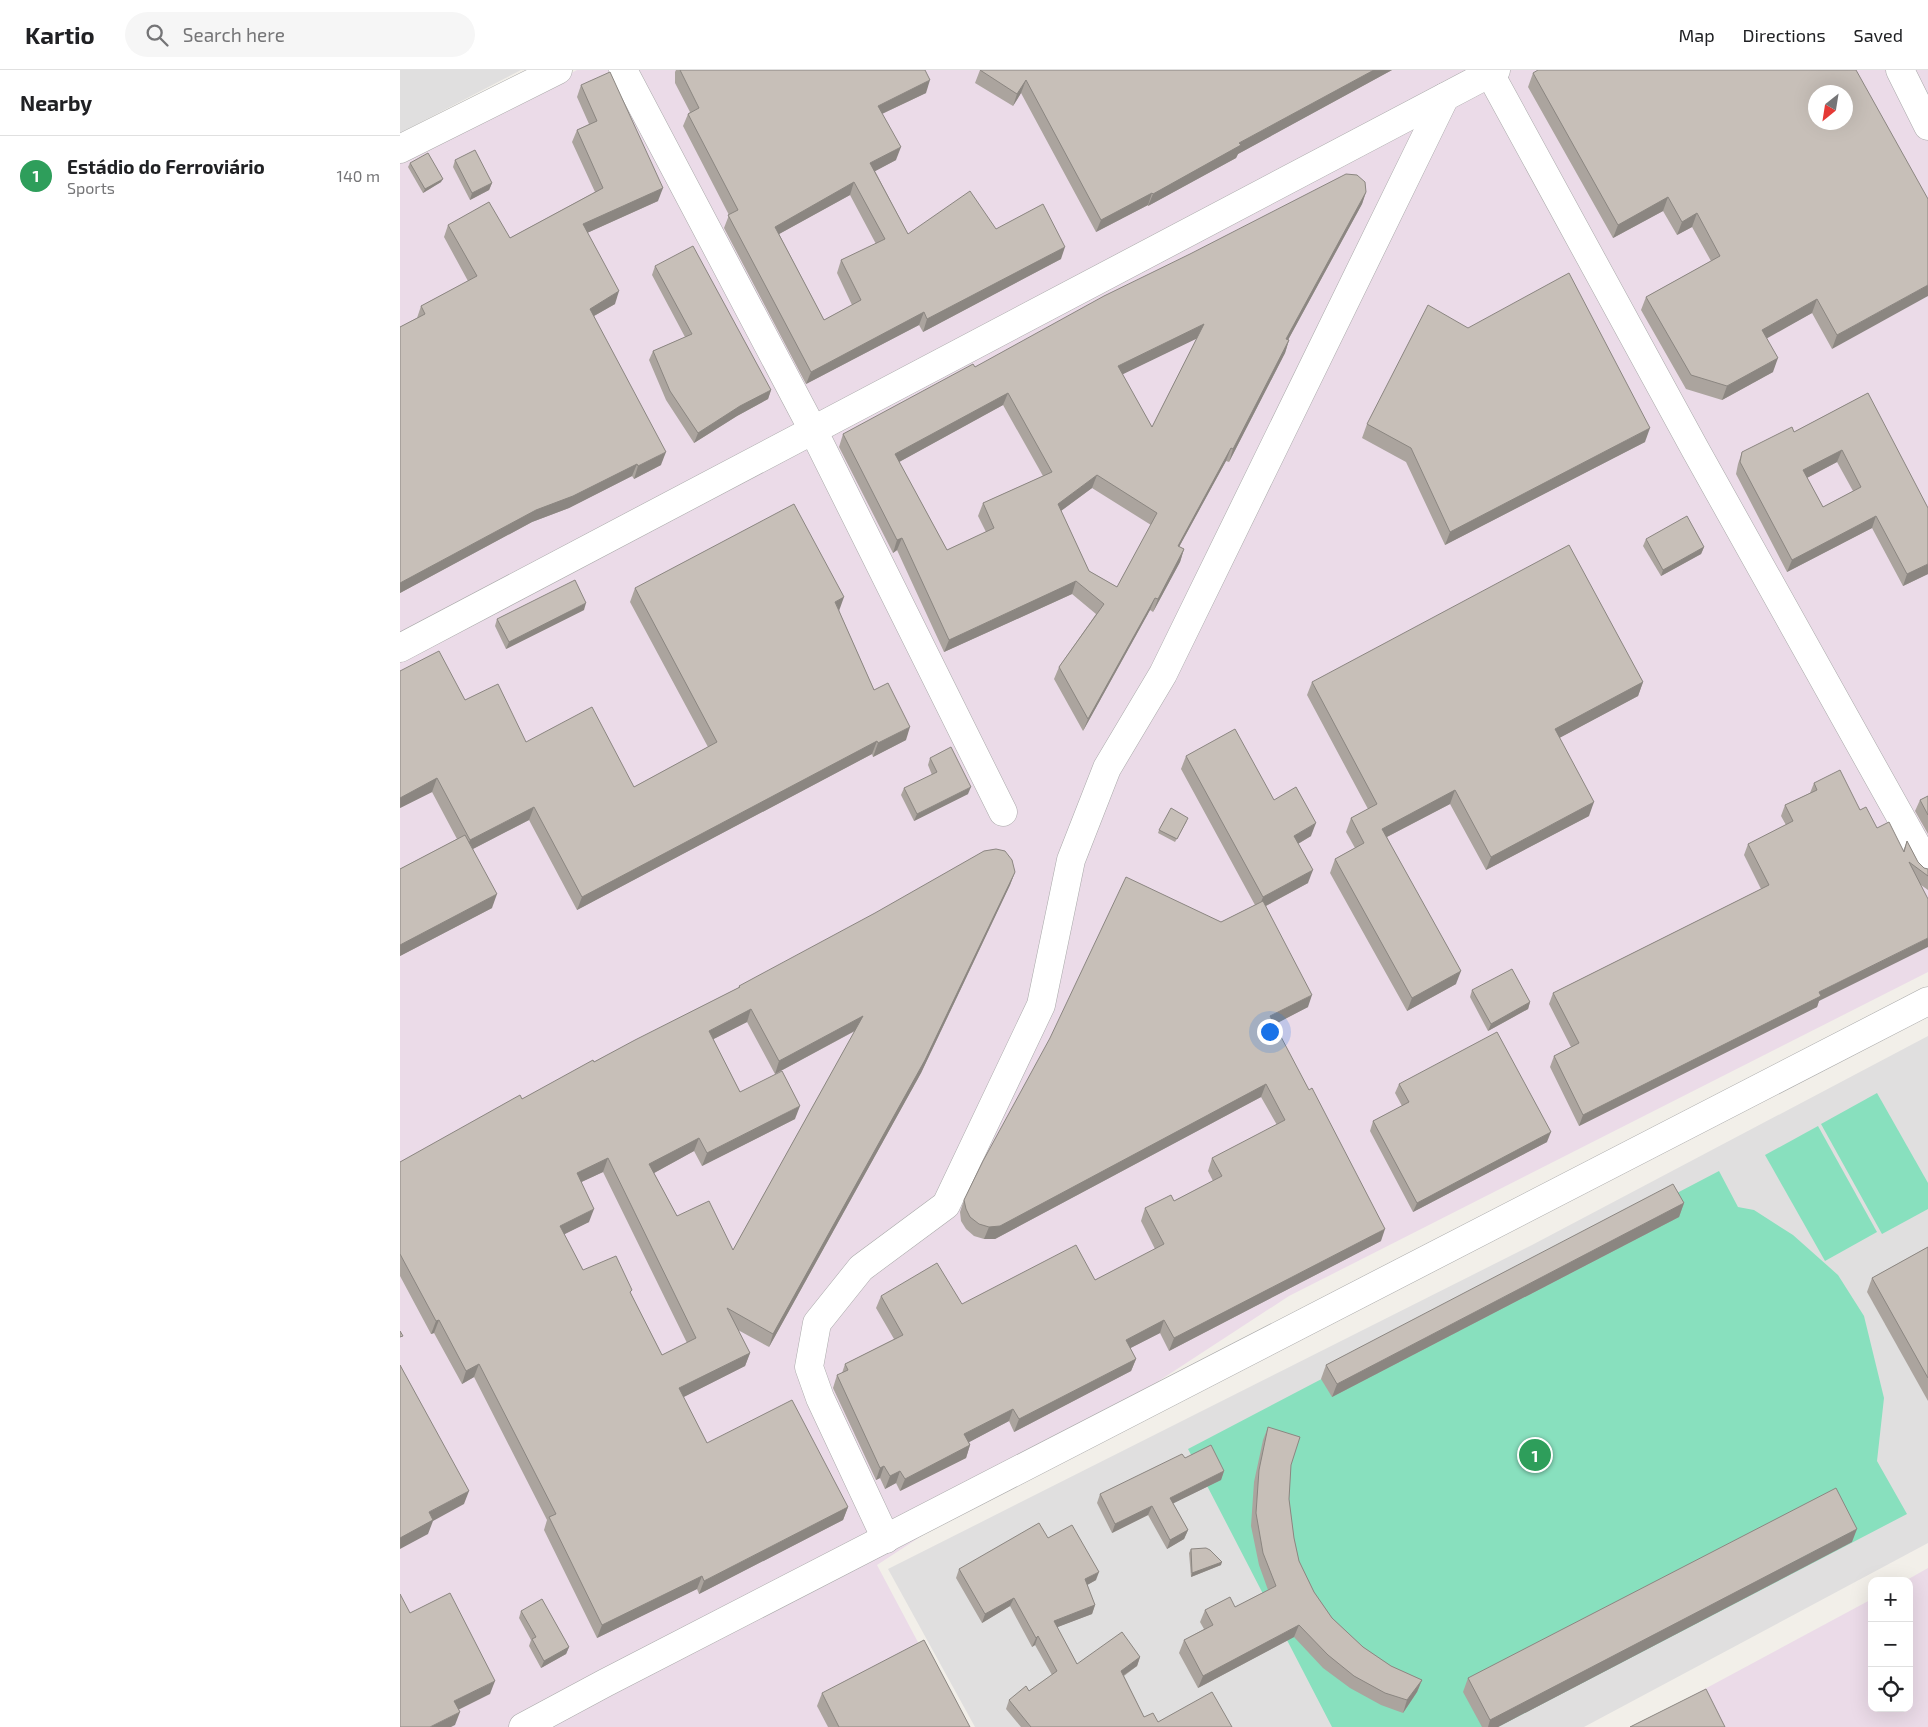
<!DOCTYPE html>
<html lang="en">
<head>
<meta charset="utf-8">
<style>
  body { margin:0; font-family:"Exo 2",sans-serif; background:#f6f6f6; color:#202124 }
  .controls { position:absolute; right:15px; bottom:15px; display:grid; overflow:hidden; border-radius:10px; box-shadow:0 5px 20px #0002 }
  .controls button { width:45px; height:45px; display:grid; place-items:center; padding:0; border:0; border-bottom:1px solid #e0e0e0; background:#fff; color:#202124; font:25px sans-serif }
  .compass { position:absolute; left:1408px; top:15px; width:45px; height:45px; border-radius:50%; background:#fff; box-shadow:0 5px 20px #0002; rotate:210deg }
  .you { position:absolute; left:869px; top:961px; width:18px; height:18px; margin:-12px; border:4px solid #fff; border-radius:50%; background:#1a73e8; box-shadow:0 0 0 8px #1a73e833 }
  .badge { display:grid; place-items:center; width:32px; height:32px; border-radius:50%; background:#d40000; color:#fff; font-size:16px; font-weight:700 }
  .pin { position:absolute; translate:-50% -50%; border:2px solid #fff; box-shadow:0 1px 5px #0006 }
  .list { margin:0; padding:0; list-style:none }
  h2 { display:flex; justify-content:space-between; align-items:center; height:65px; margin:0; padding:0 20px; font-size:21px }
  h2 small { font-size:16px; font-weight:400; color:#757577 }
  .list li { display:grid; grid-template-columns:32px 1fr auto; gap:15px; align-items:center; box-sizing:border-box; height:80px; padding:0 20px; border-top:1px solid #e0e0e0 }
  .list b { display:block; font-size:19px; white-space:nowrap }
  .list p { margin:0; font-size:16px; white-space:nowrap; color:#757577 }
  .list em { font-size:16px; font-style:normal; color:#757577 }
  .icon { flex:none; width:28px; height:28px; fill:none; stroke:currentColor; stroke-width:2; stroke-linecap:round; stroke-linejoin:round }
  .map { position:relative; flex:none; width:1528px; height:1657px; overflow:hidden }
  header { display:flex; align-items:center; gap:30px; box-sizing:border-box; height:70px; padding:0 25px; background:#fff; border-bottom:1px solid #e0e0e0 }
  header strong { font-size:24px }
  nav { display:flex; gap:28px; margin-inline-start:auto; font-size:18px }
  .search { width:350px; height:45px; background:#f6f6f6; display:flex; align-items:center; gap:12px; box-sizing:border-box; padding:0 18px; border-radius:28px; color:#757577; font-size:19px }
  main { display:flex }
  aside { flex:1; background:#fff }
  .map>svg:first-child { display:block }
  .residential { fill:#e0dfdf }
  .industrial { fill:#ebdbe8; fill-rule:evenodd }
  .pitch { fill:#88e0be }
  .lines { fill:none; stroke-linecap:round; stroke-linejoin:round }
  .minor-casing { stroke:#a9a9a9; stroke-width:29 }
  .minor { stroke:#fff; stroke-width:28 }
  .wall { fill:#aba49e; fill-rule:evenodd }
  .shaded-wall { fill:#8b8681 }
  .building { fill:#c7bfb8; stroke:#8b8681; fill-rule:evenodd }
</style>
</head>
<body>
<header>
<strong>Kartio</strong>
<div class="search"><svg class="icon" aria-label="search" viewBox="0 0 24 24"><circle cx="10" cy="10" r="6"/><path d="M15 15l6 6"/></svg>Search here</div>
<nav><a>Map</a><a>Directions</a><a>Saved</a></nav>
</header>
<main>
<aside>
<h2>Nearby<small></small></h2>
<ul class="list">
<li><span class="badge" style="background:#2e9e5b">1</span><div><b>Estádio do Ferroviário</b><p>Sports</p></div><em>140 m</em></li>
</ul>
</aside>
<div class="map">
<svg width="1528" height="1657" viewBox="0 0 1528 1657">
  <rect width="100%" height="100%" fill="#f2efe9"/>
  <!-- residential -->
  <g class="residential">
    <polygon points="0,0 121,0 0,63"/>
    <polygon points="1528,966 1528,1473 1184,1657 575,1657 488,1499 1132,1175"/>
  </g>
  <!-- industrial -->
  <g class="industrial">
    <path d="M177,0H1528V902L889,1226L477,1495L563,1657H0V93ZM1416,22H1446V52H1416Z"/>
    <polygon points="1528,1498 1528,1657 1234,1657 1472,1529 1472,1638 1509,1638 1509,1511 1505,1511"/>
  </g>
  <!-- pitch -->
  <g class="pitch">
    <polygon points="1477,1023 1528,1113 1528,1139 1482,1164 1421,1054"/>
    <polygon points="1418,1056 1477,1162 1425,1191 1365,1085"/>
    <polygon points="1319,1101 1338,1137 1354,1140 1393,1165 1438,1205 1464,1246 1484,1328 1477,1391 1507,1444 1098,1657 932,1657 788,1379"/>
  </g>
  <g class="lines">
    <!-- minor casing -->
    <g class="minor-casing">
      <g id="minor">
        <polyline points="223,0 413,360 603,742"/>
        <polyline points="1088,0 1295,379 1528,796"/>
        <polyline points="1500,0 1528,56"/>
        <polyline points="0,79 158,0"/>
        <polyline points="0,578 1096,0"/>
        <polyline points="486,1469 420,1328 409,1297 417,1253 461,1198 546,1135 641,935 671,790 707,698 763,604 1045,27"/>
        <polyline points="123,1657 205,1613 1528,931"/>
      </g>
    </g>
    <!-- minor -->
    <use href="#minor" class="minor"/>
  </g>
  <!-- wall -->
  <g class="wall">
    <path d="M276,0H525L526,23L482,44L496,90L475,101L508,164L596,159L661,189L523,262L519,255L406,314L324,158L329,145L283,56L288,44L290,42L275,13V2ZM450,125L476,174L441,190L437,203L452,235L424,250L379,164Z"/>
    <polygon points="580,0 992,0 838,84 836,88 748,136 748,135 696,162 621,23 613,36 575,13"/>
    <polygon points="1133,3 1528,129 1432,279 1412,243 1366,268 1373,302 1322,330 1286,319 1241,240 1246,227 1311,191 1292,157 1277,165 1263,141 1213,168 1128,17"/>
    <polygon points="181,15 258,131 187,163 215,234 194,246 261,395 234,409 232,406 169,438 132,452 0,523 0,257 17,248 21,236 68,211 44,167 48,155 110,168 195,122 172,72 177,60 189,54 177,27"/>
    <polygon points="55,90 92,113 89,120 70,130 53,97"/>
    <polygon points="10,93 41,112 23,123 8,97"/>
    <path d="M966,122L962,134L888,270H889L885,283L829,392L826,391L779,477L784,479L780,492L753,542L750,540L683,661L654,609L659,597L696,544L672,524L544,582L497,480L493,483L439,377L443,364L575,297ZM797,268L752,357L722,304ZM603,335L643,406L583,433L578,446L586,462L547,480L499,392ZM692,418L751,455L717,517L689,501L661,441Z"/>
    <polygon points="255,196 371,320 368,329 337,346 294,373 266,330 249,290 253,281 285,267 252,205"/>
    <path d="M1468,323L1528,504L1503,516L1472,458L1387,502L1336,404L1338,394L1342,382L1394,362ZM1437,392L1453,421L1423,437L1407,408Z"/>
    <polygon points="967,354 1245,372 1045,475 1006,392 962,368"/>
    <polygon points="1246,469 1304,477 1301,484 1261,506 1243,476"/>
    <polygon points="235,518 439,541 474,620 506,670 473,687 472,684 177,840 129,750 73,779 92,838 0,886 0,799 57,769 32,722 0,738 0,601 65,630 126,672 234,717 308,677 230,532"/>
    <polygon points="184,540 106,579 95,556 97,549"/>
    <polygon points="912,612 1243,612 1238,626 1159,668 1189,746 1086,800 1050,734 987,767 1056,914 1007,941 930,803 935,789 955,778 946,762 951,748 968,739 907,625"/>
    <polygon points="786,686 874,730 911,766 898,774 908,813 866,836 908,937 874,954 981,1171 769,1281 760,1263 730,1278 736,1289 731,1301 614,1362 609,1351 569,1372 570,1375 566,1388 500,1421 496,1413 485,1419 480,1408 476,1410 433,1318 437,1305 442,1303 445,1294 494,1269 476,1238 481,1226 562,1234 695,1210 755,1179 741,1151 745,1138 774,1131 813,1111 808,1101 812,1088 877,1055 861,1027 595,1169 584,1169 574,1166 566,1159 561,1151 560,1142 564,1130 821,852 855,835 781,699"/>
    <polygon points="530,688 568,724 514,751 501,725 504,718 532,705 528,695"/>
    <polygon points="1414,713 1460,740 1477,758 1503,781 1507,771 1518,792 1524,798 1528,799 1528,820 1521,815 1419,931 1417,937 1179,1056 1150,997 1154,986 1171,977 1149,934 1153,923 1361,819 1344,785 1348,774 1386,755 1381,746 1385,735 1410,723"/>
    <polygon points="1528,726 1528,764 1515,741 1520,730"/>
    <polygon points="787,751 775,772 758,763 759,760"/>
    <path d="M615,802L610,815L521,1003L369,1277L338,1260L350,1283L345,1296L283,1327L307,1373L448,1437L443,1450L299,1524L297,1519L197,1568L144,1460L147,1450L74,1307L62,1314L34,1263L31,1264L0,1206V1092L122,1029L338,918L339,916ZM347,952L375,1004L455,961L333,1180L277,1146L254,1103L294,1081L302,1096L395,1049L340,1022L313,969ZM203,1102L287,1273L262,1285L231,1224L183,1200L164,1164L189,1152L181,1112Z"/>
    <polygon points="1072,920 1130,932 1128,939 1088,961 1070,927"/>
    <polygon points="999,1014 1147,1072 1013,1142 970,1061 973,1051 1002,1036 995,1023"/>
    <polygon points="1284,1133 1279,1147 932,1327 921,1309 926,1295"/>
    <polygon points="1528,1177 1528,1331 1467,1222 1472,1208"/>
    <polygon points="868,1357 891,1395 889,1429 894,1468 899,1491 914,1522 932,1548 963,1577 991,1596 1022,1610 1017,1622 1003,1643 981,1635 950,1618 923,1598 894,1567 798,1618 779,1583 784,1570 804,1559 800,1552 805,1540 835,1537 868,1520 859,1495 851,1456 854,1412 863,1370"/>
    <polygon points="785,1388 824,1401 821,1410 773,1433 788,1460 784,1469 767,1479 748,1445 712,1463 697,1433 700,1424"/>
    <polygon points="648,1468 696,1510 687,1515 695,1535 692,1544 657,1557 677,1594 740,1587 737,1596 724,1606 744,1647 758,1652 832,1657 621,1657 606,1639 609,1630 629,1621 652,1605 635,1575 632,1577 610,1536 582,1553 556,1508 559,1499"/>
    <polygon points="1452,1472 1098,1657 1082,1657 1063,1622 1068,1608"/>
    <polygon points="791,1479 821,1495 791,1507 789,1483"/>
    <polygon points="121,1541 169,1577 166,1584 141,1598 129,1576 131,1570 119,1548"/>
    <polygon points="422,1623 570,1657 428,1657 417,1636"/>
  </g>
  <!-- shaded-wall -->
  <g class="shaded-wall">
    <polygon points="974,0 992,0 838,84 836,88 748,136 753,124 839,73"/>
    <polygon points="530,10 526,23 473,48 478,36"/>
    <polygon points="626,10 621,23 613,36 617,24"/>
    <polygon points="501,77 496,90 466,106 470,93"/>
    <polygon points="43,109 41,112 23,123 25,119"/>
    <polygon points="454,112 450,125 370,169 375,157"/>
    <polygon points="92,113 89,120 70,130 72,123"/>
    <polygon points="263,118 258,131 178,167 183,154"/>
    <polygon points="966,122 962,134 882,281 886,269"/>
    <polygon points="752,123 748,135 696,162 701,150"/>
    <polygon points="1268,127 1263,141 1213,168 1218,155"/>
    <polygon points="1297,143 1292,157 1277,165 1282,152"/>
    <polygon points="665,177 661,189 523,262 527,249"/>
    <polygon points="1528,215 1528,226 1432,279 1437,265"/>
    <polygon points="219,221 215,234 185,251 190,239"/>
    <polygon points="1417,229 1412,243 1357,274 1362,260"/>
    <polygon points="524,242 519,255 406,314 411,302"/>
    <polygon points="804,254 800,267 713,309 718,296"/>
    <polygon points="889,270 885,283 829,392 833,379"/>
    <polygon points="1378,288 1373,302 1322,330 1327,316"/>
    <polygon points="371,320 368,329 337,346 294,373 298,363 340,336"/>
    <polygon points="608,323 603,335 490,397 495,384"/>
    <polygon points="1250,358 1245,372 1045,475 1050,462"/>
    <polygon points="831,378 826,391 773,488 778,476"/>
    <polygon points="1442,380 1437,392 1399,412 1403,400"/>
    <polygon points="266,382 261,395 234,409 238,396"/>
    <polygon points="237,394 232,406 169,438 132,452 0,523 0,513 136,440"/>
    <polygon points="697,405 692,418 654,446 658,434"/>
    <polygon points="1476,446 1472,458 1387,502 1392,490"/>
    <polygon points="502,468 497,480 493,483 497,470"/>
    <polygon points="1304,477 1301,484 1261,506 1263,500"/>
    <polygon points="784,479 780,492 753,542 758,529"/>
    <polygon points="1528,494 1528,504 1503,516 1507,504"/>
    <polygon points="676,511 672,524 544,582 549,570"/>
    <polygon points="444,527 439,541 435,532"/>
    <polygon points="755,528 750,540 683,661 688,649"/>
    <polygon points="186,533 184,540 106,579 109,572"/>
    <polygon points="1243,612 1238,626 1150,673 1155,659"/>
    <polygon points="510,657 506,670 473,687 478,673"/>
    <polygon points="477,671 472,684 177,840 182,827"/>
    <polygon points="37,708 32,722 0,738 0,728"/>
    <polygon points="571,717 568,724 514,751 517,744"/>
    <polygon points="1055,720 1050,734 977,772 982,759"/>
    <polygon points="1194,732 1189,746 1086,800 1091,787"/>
    <polygon points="134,737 129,750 65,783 70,770"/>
    <polygon points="916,753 911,766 889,779 894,766"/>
    <polygon points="913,800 908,813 858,840 863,827"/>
    <polygon points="615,802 610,815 521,1003 369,1277 373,1264"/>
    <polygon points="97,824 92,838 0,886 0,875"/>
    <polygon points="1528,868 1528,877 1419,931 1417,937 1179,1056 1183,1045 1419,922"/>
    <polygon points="1061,901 1056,914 1007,941 1012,928"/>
    <polygon points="912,925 908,937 866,959 870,946"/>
    <polygon points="1130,932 1128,939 1088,961 1091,954"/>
    <polygon points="351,939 347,952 304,974 309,961"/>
    <polygon points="463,946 458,959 375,1004 379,991"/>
    <polygon points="866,1014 861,1027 595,1169 584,1169 589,1157"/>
    <polygon points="400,1036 395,1049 302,1096 307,1083"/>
    <polygon points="1151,1062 1147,1072 1013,1142 1017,1133"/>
    <polygon points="299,1068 294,1081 245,1108 249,1094"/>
    <polygon points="208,1088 203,1102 173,1116 177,1103"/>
    <polygon points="1284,1133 1279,1147 932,1327 937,1314"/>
    <polygon points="194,1139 189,1152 155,1169 160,1156"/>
    <polygon points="985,1159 981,1171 769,1281 774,1268"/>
    <polygon points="39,1250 34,1263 31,1264 36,1251"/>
    <polygon points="764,1250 760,1263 721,1283 726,1270"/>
    <polygon points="350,1283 345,1296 274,1332 279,1318"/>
    <polygon points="736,1289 731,1301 614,1362 619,1349"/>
    <polygon points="79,1294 74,1307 62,1314 66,1301"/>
    <polygon points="613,1339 609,1351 560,1377 564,1364"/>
    <polygon points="570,1375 566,1388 500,1421 505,1409"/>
    <polygon points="484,1396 480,1408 476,1410 480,1398"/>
    <polygon points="500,1401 496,1413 485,1419 490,1406"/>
    <polygon points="824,1401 821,1410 766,1437 770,1428"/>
    <polygon points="69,1421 64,1434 33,1451 28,1464 0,1479 0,1468 29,1442"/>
    <polygon points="752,1436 748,1445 712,1463 715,1454"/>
    <polygon points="448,1437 443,1450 299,1524 304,1511"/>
    <polygon points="1457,1459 1452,1472 1098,1657 1088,1657 1090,1650"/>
    <polygon points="788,1460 784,1469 767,1479 770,1470"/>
    <polygon points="822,1492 821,1495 791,1507 792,1503"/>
    <polygon points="699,1502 696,1510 682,1518 685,1509"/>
    <polygon points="302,1506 297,1519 197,1568 202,1555"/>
    <polygon points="614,1528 610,1536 582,1553 585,1544"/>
    <polygon points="695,1535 692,1544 650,1560 654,1551"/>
    <polygon points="899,1555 894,1567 798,1618 803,1606"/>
    <polygon points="638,1566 635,1575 632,1577 636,1568"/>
    <polygon points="169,1577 166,1584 141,1598 144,1591"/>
    <polygon points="740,1587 737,1596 718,1609 721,1601"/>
    <polygon points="1022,1610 1017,1622 1003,1643 1007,1630"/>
    <polygon points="95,1611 90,1624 50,1644 54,1631"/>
    <polygon points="60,1642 55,1655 51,1657 30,1657"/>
  </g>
  <!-- building -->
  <g class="building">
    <path d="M280,0H525L530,10L478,36L501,77L470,93L508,164L570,121L596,159L643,134L665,177L527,249L524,242L411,302L328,145L338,140L288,44L299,38ZM454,112L485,169L441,190L461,230L424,250L375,157Z"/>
    <polygon points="580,0 974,0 839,73 841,75 753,124 752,123 701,150 626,10 617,24"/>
    <path d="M1138,0H1456L1528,129V215L1437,265L1417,229L1362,260L1378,288L1327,316L1291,305L1246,227L1320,186L1297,143L1282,152L1268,127L1218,155L1133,3ZM1416,22H1446V52H1416Z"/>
    <polygon points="210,2 263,118 183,154 219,221 190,239 266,382 238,396 237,394 173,426 136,440 0,513 0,257 25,244 21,236 77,206 48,155 89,132 110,168 203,118 177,60 197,51 181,15"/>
    <polygon points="75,80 92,113 72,123 55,90"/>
    <polygon points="28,83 43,109 25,119 10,93"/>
    <path d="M946,104L957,105L965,112L966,122L886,269L889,270L833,379L831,378L778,476L784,479L758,529L755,528L688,649L659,597L704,534L676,511L549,570L502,468L497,470L443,364L573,294L575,297L704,226L790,184ZM804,254L752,357L718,296ZM608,323L652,402L583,433L594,458L547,480L495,384ZM697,405L757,443L717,517L689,501L658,434Z"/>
    <polygon points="293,176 371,320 340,336 298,363 270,321 253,281 292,264 255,196"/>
    <polygon points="1169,203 1250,358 1050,462 1011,378 967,354 1028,235 1068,258"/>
    <path d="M1468,323L1528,438V494L1507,504L1476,446L1392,490L1340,392L1342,382L1392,357L1394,362ZM1442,380L1461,417L1423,437L1403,400Z"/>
    <polygon points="394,434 444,527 435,532 474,620 488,613 510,657 478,673 477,671 182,827 134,737 70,770 37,708 0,728 0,601 39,581 65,630 98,614 126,672 192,637 234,717 317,672 235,518"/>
    <polygon points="1287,446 1304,477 1263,500 1246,469"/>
    <polygon points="1169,475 1243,612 1155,659 1194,732 1091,787 1055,720 982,759 1061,901 1012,928 935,789 964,773 951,748 977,734 912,612"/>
    <polygon points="175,510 186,533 109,572 97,549"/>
    <polygon points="835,659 874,730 896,717 916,753 894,766 913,800 863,827 786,686"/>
    <polygon points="551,677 571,717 517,744 504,718 537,702 530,688"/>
    <polygon points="1440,700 1460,740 1466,737 1477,758 1489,752 1504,782 1507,771 1518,792 1524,798 1528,799 1528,806 1509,792 1528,829 1528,868 1419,922 1421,926 1183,1045 1154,986 1179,973 1153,923 1369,815 1348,774 1393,751 1385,735 1417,720 1414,713"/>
    <polygon points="1528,726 1528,745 1520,730"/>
    <polygon points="771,738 788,748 777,769 759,760"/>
    <polygon points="65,765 97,824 0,875 0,799"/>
    <path d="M596,779L605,781L612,790L615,802L525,990L373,1264L327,1238L350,1283L279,1318L307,1373L392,1330L448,1437L304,1511L302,1506L202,1555L149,1447L156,1444L79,1294L66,1301L39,1250L36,1251L0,1184V1092L120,1025L122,1029L193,990L194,992L235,970L340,917L339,916L475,843L584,781ZM351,939L379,991L463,946L333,1180L309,1131L277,1146L249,1094L299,1068L307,1083L400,1036L382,1001L340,1022L309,961ZM208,1088L296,1268L262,1285L230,1222L232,1220L216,1186L183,1200L160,1156L194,1139L177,1103Z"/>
    <polygon points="726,807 821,852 863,831 912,925 870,946 909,1020 912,1018 985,1159 774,1268 764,1250 726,1270 736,1289 619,1349 613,1339 564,1364 570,1375 505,1409 500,1401 490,1406 484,1396 480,1398 437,1305 448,1300 445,1294 503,1265 481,1226 537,1193 562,1234 676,1175 695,1210 764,1174 745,1138 771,1125 774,1131 822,1106 812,1088 885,1050 866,1014 600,1156 589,1157 579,1154 570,1147 566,1139 564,1130 583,1091 650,968"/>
    <polygon points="1112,899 1130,932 1091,954 1072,920"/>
    <polygon points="1097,962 1151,1062 1017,1133 973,1051 1009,1032 999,1014"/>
    <polygon points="1273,1114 1284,1133 937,1314 926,1295"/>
    <polygon points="1528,1177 1528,1308 1472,1208"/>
    <polygon points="0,1261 3,1266 0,1267"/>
    <polygon points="0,1295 69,1421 29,1442 33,1450 0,1468"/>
    <polygon points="868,1357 900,1367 891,1395 889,1429 894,1468 899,1491 914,1522 932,1548 963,1577 991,1596 1022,1610 1007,1630 985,1623 954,1606 928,1585 899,1555 803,1606 784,1570 813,1555 805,1540 830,1527 835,1537 876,1516 863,1483 856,1443 859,1400"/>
    <polygon points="811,1375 824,1401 770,1428 788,1460 770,1470 752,1436 715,1454 700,1424 782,1384 785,1388"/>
    <polygon points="1436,1418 1457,1459 1090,1650 1068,1608"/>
    <polygon points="639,1453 648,1468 672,1455 699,1502 685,1509 695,1535 654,1551 677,1594 722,1562 740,1587 721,1601 744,1647 753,1643 758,1652 812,1622 832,1657 631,1657 609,1630 626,1616 629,1621 657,1601 638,1566 636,1568 614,1528 585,1544 559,1499"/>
    <polygon points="806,1478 810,1480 822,1492 792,1503 791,1479"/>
    <polygon points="50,1523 95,1611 54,1631 60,1642 30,1657 0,1657 0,1524 10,1543"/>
    <polygon points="142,1529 169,1577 144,1591 132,1569 136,1567 121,1541"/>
    <polygon points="524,1570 570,1657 439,1657 422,1623"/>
    <polygon points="1306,1619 1325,1657 1230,1657"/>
  </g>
</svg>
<div class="controls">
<button>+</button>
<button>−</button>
<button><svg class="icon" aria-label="locate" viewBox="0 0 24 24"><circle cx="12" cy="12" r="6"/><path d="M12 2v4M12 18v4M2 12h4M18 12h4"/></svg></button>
</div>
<svg class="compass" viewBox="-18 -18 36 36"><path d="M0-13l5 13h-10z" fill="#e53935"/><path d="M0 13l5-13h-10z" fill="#757577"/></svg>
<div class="you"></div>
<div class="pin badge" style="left:1135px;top:1385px;background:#2e9e5b">1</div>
</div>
</main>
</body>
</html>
